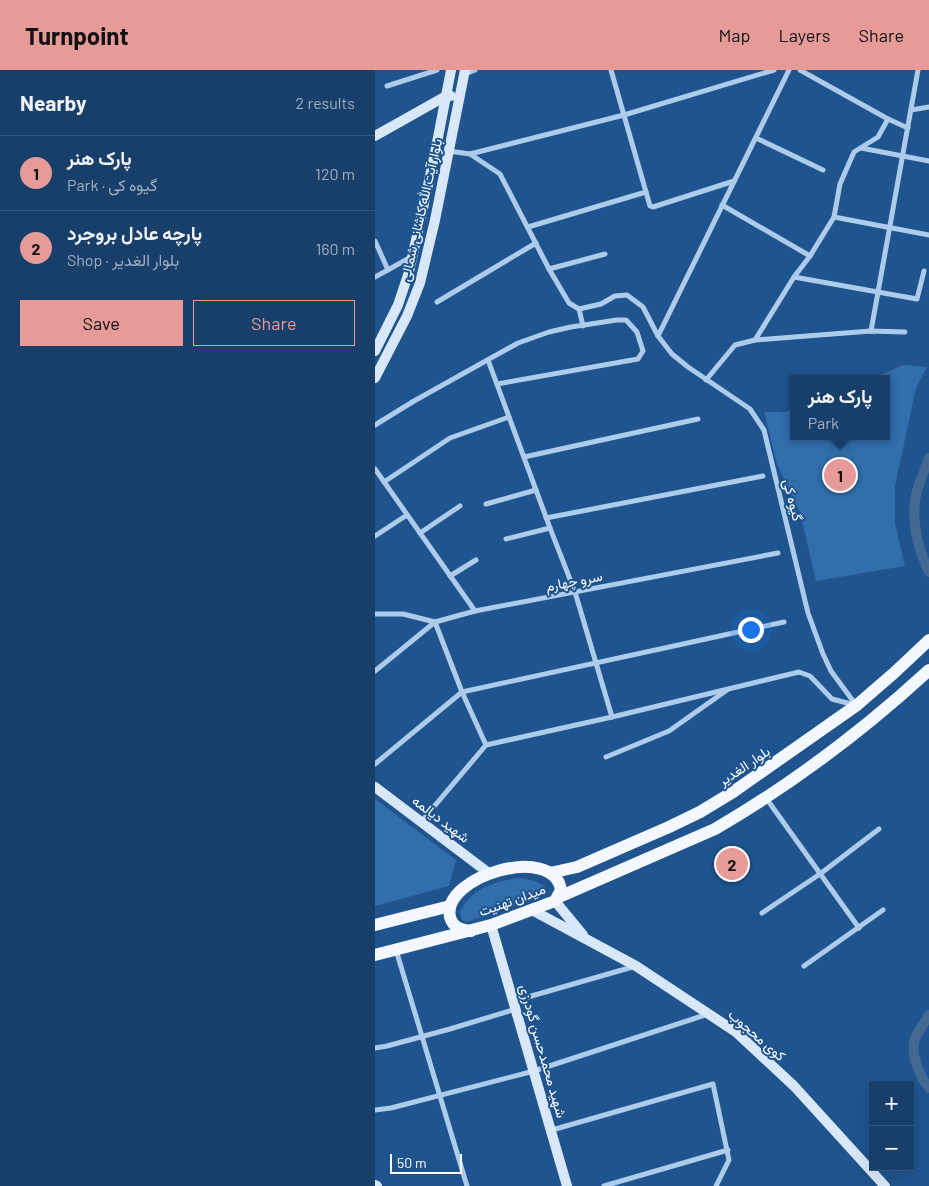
<!DOCTYPE html>
<html lang="en">
<head>
<meta charset="utf-8">
<style>
  body { margin:0; font-family:Barlow,Vazirmatn,sans-serif; background:#204670; color:#f1f3f6 }
  .controls { position:absolute; right:15px; bottom:15px; display:grid; overflow:hidden; border-radius:0px; box-shadow:0 5px 20px #0002 }
  .controls button { width:45px; height:45px; display:grid; place-items:center; padding:0; border:0; border-bottom:1px solid #36587e; background:#173f6a; color:#f1f3f6; font:25px sans-serif }
  .scale { position:absolute; left:15px; bottom:12px; width:72px; box-sizing:border-box; padding-left:5px; border:2px solid #fff; border-top:0; font-size:14px; line-height:18px; white-space:nowrap; color:#fff; -webkit-text-stroke:4px #1f548e; paint-order:stroke }
  .you { position:absolute; left:375px; top:559px; width:18px; height:18px; margin:-12px; border:4px solid #fff; border-radius:50%; background:#1a73e8; box-shadow:0 0 0 8px #1a73e833 }
  .badge { display:grid; place-items:center; width:32px; height:32px; border-radius:50%; background:#e69b98; color:#111; font-size:16px; font-weight:700 }
  .pin { position:absolute; translate:-50% -50%; border:2px solid #fff; box-shadow:0 1px 5px #0006 }
  .popup { position:absolute; left:415px; top:305px; width:100px; height:65px; box-sizing:border-box; display:grid; place-content:center; border-radius:0px; background:#173f6a; filter:drop-shadow(0 1px 4px #0005); font-size:16px; white-space:nowrap; color:#9eafc1 }
  .popup b { font-size:19px; color:#f1f3f6 }
  .popup::after { content:''; position:absolute; left:50%; top:100%; margin-left:-10px; border:10px solid transparent; border-top-color:#173f6a }
  .list { margin:0; padding:0; list-style:none }
  h2 { display:flex; justify-content:space-between; align-items:center; height:65px; margin:0; padding:0 20px; font-size:21px }
  h2 small { font-size:16px; font-weight:400; color:#9eafc1 }
  .list li { display:grid; grid-template-columns:32px 1fr auto; gap:15px; align-items:center; box-sizing:border-box; height:75px; padding:0 20px; border-top:1px solid #36587e }
  .list b { display:block; font-size:19px; white-space:nowrap }
  .list p { margin:0; font-size:16px; white-space:nowrap; color:#9eafc1 }
  .list em { font-size:16px; font-style:normal; color:#9eafc1 }
  .actions { display:flex; gap:10px; padding:15px 20px }
  .actions a { flex:1; padding:11px 0; border:1px solid #e69b98; border-radius:0px; text-align:center; font-size:18px; color:#e69b98 }
  .actions .main { background:#e69b98; color:#111 }
  .map { position:relative; flex:none; width:554px; height:1116px; overflow:hidden }
  header { display:flex; align-items:center; gap:30px; box-sizing:border-box; height:70px; padding:0 25px; background:#e69b98; color:#111 }
  header strong { font-size:24px }
  nav { display:flex; gap:28px; margin-inline-start:auto; font-size:18px }
  main { display:flex }
  aside { flex:1; background:#173f6a }
  .map>svg:first-child { display:block }
  .green { fill:#326eab }
  .lines { fill:none; stroke-linecap:round; stroke-linejoin:round }
  .canal { stroke:#436992; stroke-width:10 }
  .street { stroke:#adccec; stroke-width:5 }
  .secondary { stroke:#d9e8f9; stroke-width:10 }
  .primary { stroke:#f3f8ff; stroke-width:12 }
  .labels { text-anchor:middle; stroke-width:4; stroke-linejoin:round; paint-order:stroke }
  .street-label { font-size:14px; fill:#fff; stroke:#1f548e }
</style>
</head>
<body>
<header>
<strong>Turnpoint</strong>
<nav><a>Map</a><a>Layers</a><a>Share</a></nav>
</header>
<main>
<aside>
<h2>Nearby<small>2 results</small></h2>
<ul class="list">
<li><span class="badge">1</span><div><b>پارک هنر</b><p>Park · گیوه کی</p></div><em>120 m</em></li>
<li><span class="badge">2</span><div><b>پارچه عادل بروجرد</b><p>Shop · بلوار الغدیر</p></div><em>160 m</em></li>
</ul>
<div class="actions"><a class="main">Save</a><a>Share</a></div>
</aside>
<div class="map">
<svg width="554" height="1116" viewBox="0 0 554 1116">
  <rect width="100%" height="100%" fill="#1f548e"/>
  <!-- green -->
  <g class="green">
    <polygon points="528,295 552,297 541,318 520,416 520,453 530,496 441,511 425,442 402,394 389,342 409,342 419,339 419,366 511,366 511,309 496,309"/>
    <polygon points="0,729 81,790 74,816 0,836"/>
    <path d="M144,808C154,809 163,811 171,818L170,825L92,852L87,850L85,842C95,818 121,811 144,808Z"/>
  </g>
  <g class="lines">
    <!-- canal -->
    <g class="canal">
      <path d="M554,388C550,400 544,412 541,425C536,450 543,478 554,502"/>
      <path d="M554,945C550,952 543,961 540,969C535,982 545,1008 554,1018"/>
    </g>
    <!-- street -->
    <g class="street">
      <polyline points="236,0 275,136 278,137 359,111"/>
      <polyline points="425,0 513,49"/>
      <polyline points="90,4 100,0"/>
      <polyline points="12,16 62,0"/>
      <polyline points="536,40 554,37"/>
      <polyline points="381,68 448,100"/>
      <polyline points="486,78 554,91"/>
      <polyline points="74,81 95,84 125,104 174,199 194,233 204,239 226,234 240,226 252,225 268,237 283,266 297,284 313,297 375,339 389,360 433,543 448,584 456,601 481,635"/>
      <polyline points="95,84 249,45 399,0"/>
      <polyline points="347,135 435,186"/>
      <polyline points="459,147 554,165"/>
      <polyline points="153,157 271,122"/>
      <polyline points="0,171 13,200"/>
      <polyline points="174,199 230,184"/>
      <polyline points="0,207 36,187"/>
      <polyline points="419,207 542,229 549,201"/>
      <polyline points="62,232 161,173"/>
      <polyline points="204,239 208,256"/>
      <polyline points="496,261 543,0"/>
      <polyline points="283,266 414,0"/>
      <polyline points="380,270 419,207 435,186 459,147 465,114 479,82 503,67 513,49 533,58"/>
      <polyline points="113,290 175,458 200,522 237,647"/>
      <polyline points="331,310 360,275 380,270 496,261 530,262"/>
      <polyline points="0,355 39,331 143,273 174,262 196,257 242,250 251,250 262,262 268,281 263,289 122,314"/>
      <polyline points="149,387 323,349"/>
      <polyline points="0,399 100,541"/>
      <polyline points="9,412 75,368 134,347"/>
      <polyline points="111,434 161,420"/>
      <polyline points="171,448 388,406"/>
      <polyline points="45,463 85,436"/>
      <polyline points="0,466 32,445"/>
      <polyline points="131,469 175,458"/>
      <polyline points="75,506 101,490"/>
      <polyline points="0,544 28,544 60,552 100,541 403,483"/>
      <polyline points="0,601 60,552 87,622 111,675"/>
      <polyline points="231,687 294,661 352,620"/>
      <polyline points="0,694 87,622 409,552"/>
      <polyline points="391,728 484,858"/>
      <polyline points="46,752 111,675 237,647 424,602 435,606 457,629 480,635"/>
      <polyline points="387,843 445,804 504,759"/>
      <polyline points="21,880 92,1116"/>
      <polyline points="429,896 508,840"/>
      <polyline points="139,931 261,896"/>
      <polyline points="0,978 12,976 75,959 141,939"/>
      <polyline points="0,1040 16,1038 159,1001 333,944"/>
      <polyline points="177,1060 338,1014 354,1090 341,1116"/>
      <polyline points="229,1116 353,1080"/>
    </g>
    <!-- secondary -->
    <g class="secondary">
      <polyline points="0,66 71,26 76,26"/>
      <polyline points="0,281 23,235 34,202 60,83 76,0"/>
      <polyline points="0,308 32,246 45,213 60,150 90,0"/>
      <polyline points="0,717 115,804"/>
      <polyline points="180,831 208,865"/>
      <polyline points="157,840 261,896 361,962 419,1016 510,1116"/>
      <polyline points="116,855 192,1116"/>
      <polyline points="0,1115 2,1116"/>
    </g>
    <!-- primary -->
    <g class="primary">
      <polyline points="175,803 202,797 294,757 325,742 358,722 482,635 519,603 554,570"/>
      <path d="M184,827L340,759C417,714 489,660 554,600"/>
      <polyline points="0,855 75,836"/>
      <path d="M0,885L116,855L180,831L186,820C179,773 66,806 75,847C78,858 87,860 96,861"/>
    </g>
  </g>
  <g class="labels">
    <!-- street labels -->
    <g class="street-label">
      <text transform="translate(46 140) rotate(-77)" y="5">بلوار آیت الله کاشانی شمالی</text>
      <text transform="translate(418 430) rotate(76)" y="5">گیوه کی</text>
      <text transform="translate(199 511) rotate(-11)" y="5">سرو چهارم</text>
      <text transform="translate(369 696) rotate(-34)" y="5">بلوار الغدیر</text>
      <text transform="translate(66 749) rotate(37)" y="5">شهید دیالمه</text>
      <text transform="translate(137 830) rotate(-20)" y="5">میدان تهنیت</text>
      <text transform="translate(382 965) rotate(41)" y="5">کوی محجوب</text>
      <text transform="translate(168 981) rotate(74)" y="5">شهید محمدحسن گودرزی</text>
    </g>
  </g>
</svg>
<div class="controls">
<button>+</button>
<button>−</button>
</div>
<div class="scale">50 m</div>
<div class="you"></div>
<div class="pin badge" style="left:465px;top:405px">1</div>
<div class="popup"><b>پارک هنر</b>Park</div>
<div class="pin badge" style="left:357px;top:794px">2</div>
</div>
</main>
</body>
</html>
